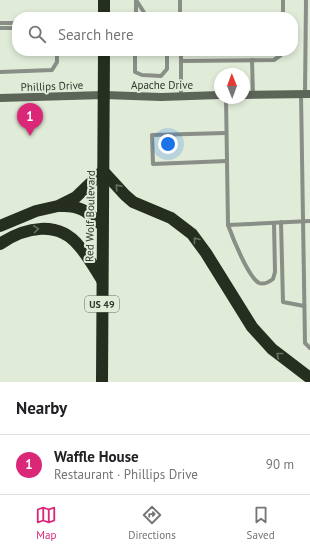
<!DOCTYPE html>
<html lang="en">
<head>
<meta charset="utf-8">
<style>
  body { margin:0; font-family:"PT Sans",sans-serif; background:#f2f2f2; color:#202124 }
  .compass { position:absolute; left:214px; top:68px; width:36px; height:36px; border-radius:50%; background:#fff; box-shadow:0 2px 6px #0003; rotate:359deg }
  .you { position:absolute; left:168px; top:144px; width:14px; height:14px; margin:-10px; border:3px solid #fff; border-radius:50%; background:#1a73e8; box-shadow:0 0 0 6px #1a73e833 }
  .badge { display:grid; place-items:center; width:26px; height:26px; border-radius:50%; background:#db2777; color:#fff; font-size:13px; font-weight:700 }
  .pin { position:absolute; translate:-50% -33px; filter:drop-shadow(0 1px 2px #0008) }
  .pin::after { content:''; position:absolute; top:21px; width:14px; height:12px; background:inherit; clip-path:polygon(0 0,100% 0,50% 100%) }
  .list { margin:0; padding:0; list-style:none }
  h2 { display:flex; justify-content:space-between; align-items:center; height:52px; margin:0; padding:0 16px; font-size:17px }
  h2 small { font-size:13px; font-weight:400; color:#757577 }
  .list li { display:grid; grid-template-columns:26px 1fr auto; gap:12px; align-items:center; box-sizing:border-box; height:60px; padding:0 16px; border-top:1px solid #e0e0e0 }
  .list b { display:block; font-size:15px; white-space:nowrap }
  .list p { margin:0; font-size:13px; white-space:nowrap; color:#757577 }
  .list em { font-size:13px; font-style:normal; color:#757577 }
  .icon { flex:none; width:22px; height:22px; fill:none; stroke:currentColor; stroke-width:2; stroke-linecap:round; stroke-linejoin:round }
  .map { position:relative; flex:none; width:310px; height:382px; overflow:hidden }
  .search { position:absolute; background:#fff; box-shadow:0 2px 6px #0003; left:12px; right:12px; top:12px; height:44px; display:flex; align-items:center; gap:10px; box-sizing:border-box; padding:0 14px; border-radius:16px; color:#757577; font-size:15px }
  .sheet { height:112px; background:#fff }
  nav { display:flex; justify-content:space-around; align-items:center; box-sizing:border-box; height:56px; border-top:1px solid #e0e0e0; background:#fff; font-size:11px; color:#757577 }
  nav a { display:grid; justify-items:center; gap:2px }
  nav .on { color:#db2777 }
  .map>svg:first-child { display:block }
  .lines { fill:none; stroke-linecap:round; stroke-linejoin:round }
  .lane { stroke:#898e86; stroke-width:4 }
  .secondary { stroke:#5d6458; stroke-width:8 }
  .highway { stroke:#252e1f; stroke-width:12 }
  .oneway { stroke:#667060 }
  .labels { text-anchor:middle; stroke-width:4; stroke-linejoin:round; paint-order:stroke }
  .shield { fill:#e0ecd8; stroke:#656c60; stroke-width:1 }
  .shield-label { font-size:10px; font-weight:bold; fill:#30352d }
  .street-label { font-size:11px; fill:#30352d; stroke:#e0ecd8 }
</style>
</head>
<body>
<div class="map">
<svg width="310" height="382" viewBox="0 0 310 382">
  <rect width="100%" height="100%" fill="#e0ecd8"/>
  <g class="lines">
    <!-- lane -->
    <g class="lane">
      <polyline points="136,0 147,17"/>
      <polyline points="180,0 180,17"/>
      <polyline points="283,0 283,17"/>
      <polyline points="136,17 136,0"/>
      <polyline points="0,23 17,23"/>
      <polyline points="0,28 17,28"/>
      <polyline points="135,51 135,72 142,75 161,76 167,69 167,51"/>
      <polyline points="181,51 181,96"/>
      <polyline points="252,60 253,95"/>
      <polyline points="181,61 274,60 281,55 282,51"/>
      <polyline points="0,72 52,70 57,62 57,51"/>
      <polyline points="301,94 305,343 310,348"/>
      <polyline points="305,94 306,0"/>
      <polyline points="226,98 228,225 310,221"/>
      <polyline points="226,133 152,135 153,164 227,161"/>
      <polyline points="281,222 283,302 304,306"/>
      <path d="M228,225C232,236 248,277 259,283C264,285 269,282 273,279L275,272L274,223"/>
    </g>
    <!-- secondary -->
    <g class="secondary">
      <polyline points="244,95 310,94"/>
      <polyline points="0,98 104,95 161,97 220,95"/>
    </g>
    <!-- highway -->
    <g class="highway">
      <polyline points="104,17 104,0"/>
      <polyline points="103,171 125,195 133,202 171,218 192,234 206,253 252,327 272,349 310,378"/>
      <path d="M61,206C81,205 88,213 102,225"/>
      <polyline points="0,226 36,211 58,206 76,197 103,171"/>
      <path d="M0,244C25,227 58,220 79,246C88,256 95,269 102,280"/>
      <polyline points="102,382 104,51"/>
    </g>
  </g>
  <!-- one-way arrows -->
  <defs><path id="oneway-chevron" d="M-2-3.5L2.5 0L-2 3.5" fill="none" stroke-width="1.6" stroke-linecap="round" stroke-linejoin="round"/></defs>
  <g class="oneway">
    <use href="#oneway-chevron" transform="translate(118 187) rotate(-132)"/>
    <use href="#oneway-chevron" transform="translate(36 229) rotate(-8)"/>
    <use href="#oneway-chevron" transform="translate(196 240) rotate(-128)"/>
    <use href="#oneway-chevron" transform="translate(279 355) rotate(-141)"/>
  </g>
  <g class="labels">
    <!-- shield labels -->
    <rect class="shield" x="85" y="296" width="34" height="16" rx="3"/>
    <g class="shield-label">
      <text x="102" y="308">US 49</text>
    </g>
    <!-- street labels -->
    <g class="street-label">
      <text x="162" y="89">Apache Drive</text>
      <text transform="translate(52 86) rotate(-2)" y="4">Phillips Drive</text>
      <text transform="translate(90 216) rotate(-89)" y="4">Red Wolf Boulevard</text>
    </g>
  </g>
</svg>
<svg class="compass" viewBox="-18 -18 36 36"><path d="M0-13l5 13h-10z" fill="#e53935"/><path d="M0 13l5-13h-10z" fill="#757577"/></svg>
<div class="you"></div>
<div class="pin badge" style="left:30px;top:136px">1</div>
<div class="search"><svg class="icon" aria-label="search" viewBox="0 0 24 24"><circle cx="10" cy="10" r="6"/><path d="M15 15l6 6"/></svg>Search here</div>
</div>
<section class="sheet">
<h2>Nearby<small></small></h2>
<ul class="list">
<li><span class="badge">1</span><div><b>Waffle House</b><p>Restaurant · Phillips Drive</p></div><em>90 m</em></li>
</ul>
</section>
<nav>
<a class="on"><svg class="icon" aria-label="map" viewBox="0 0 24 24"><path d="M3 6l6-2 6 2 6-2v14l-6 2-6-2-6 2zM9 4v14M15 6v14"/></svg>Map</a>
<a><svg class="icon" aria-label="directions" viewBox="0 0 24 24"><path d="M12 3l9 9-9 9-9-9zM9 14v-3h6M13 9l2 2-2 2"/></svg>Directions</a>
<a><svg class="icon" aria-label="saved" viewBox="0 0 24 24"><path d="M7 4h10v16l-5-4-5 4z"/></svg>Saved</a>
</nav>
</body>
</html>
